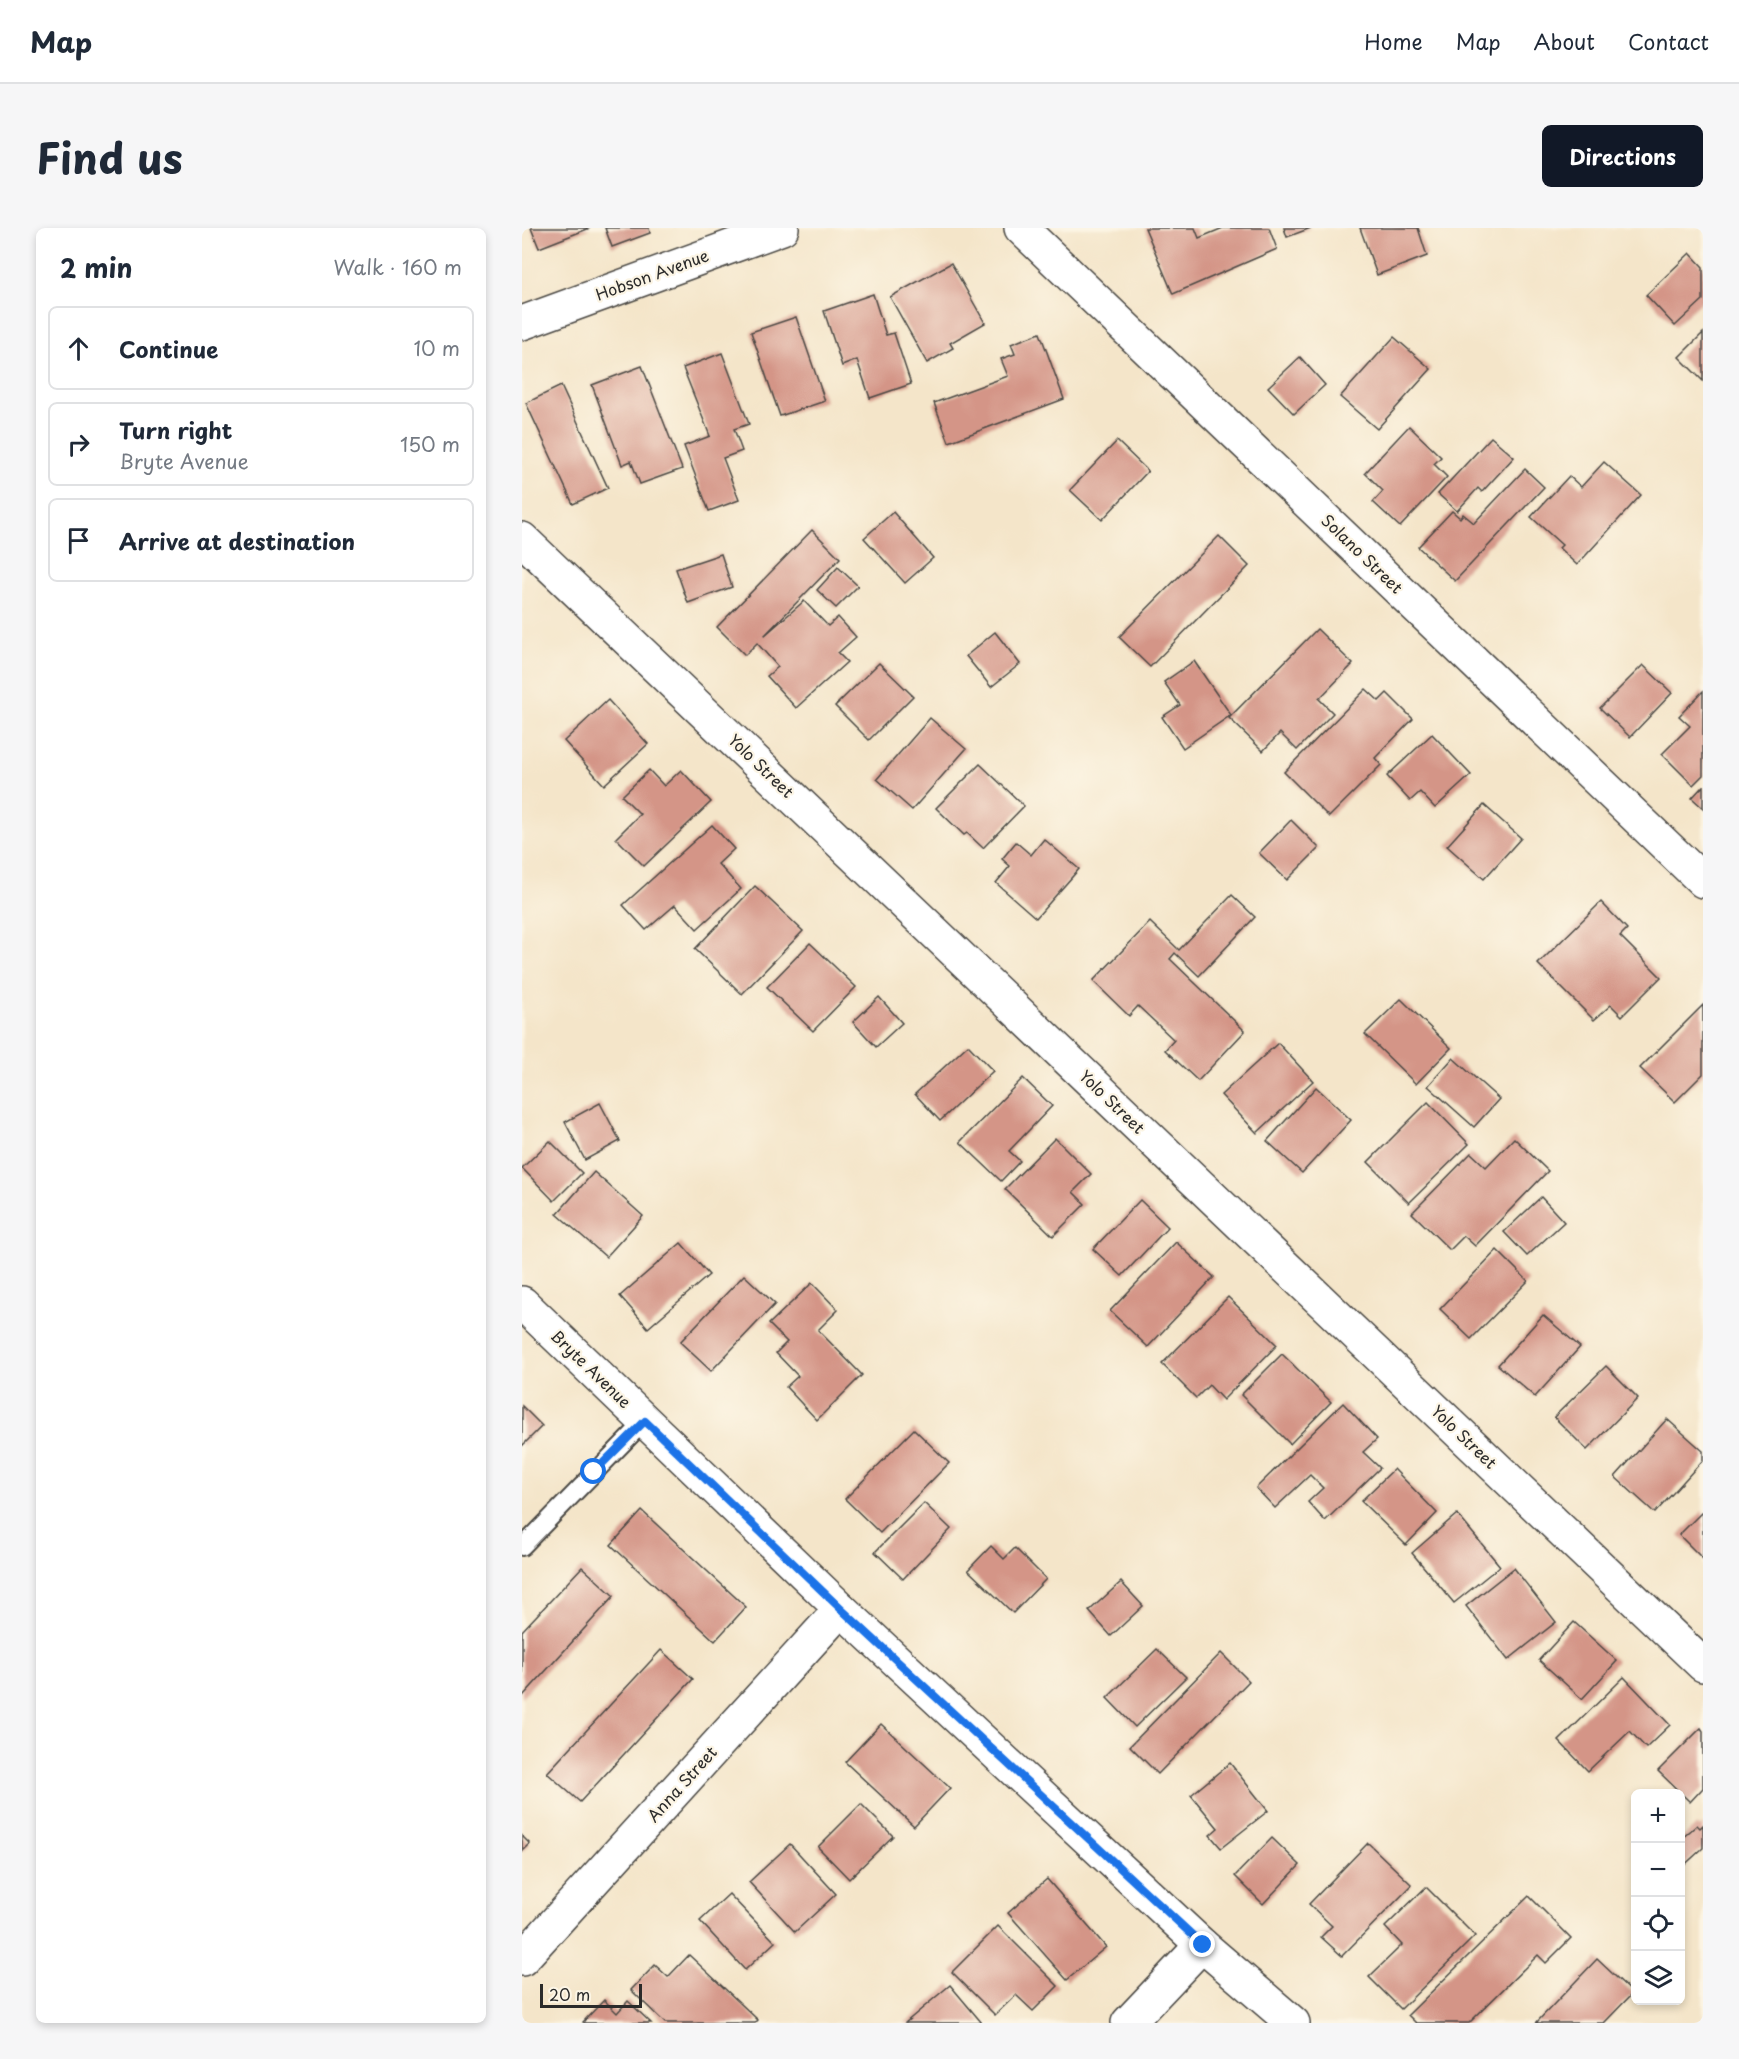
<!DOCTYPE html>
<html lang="en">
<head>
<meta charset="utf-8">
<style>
  body { margin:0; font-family:"Playpen Sans",sans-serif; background:#f6f6f7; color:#1f2937 }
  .controls { position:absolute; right:18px; bottom:18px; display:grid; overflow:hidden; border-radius:9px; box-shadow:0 3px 9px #0003 }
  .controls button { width:54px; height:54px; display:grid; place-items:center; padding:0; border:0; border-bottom:2px solid #e0e1e3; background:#fff; color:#1f2937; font:30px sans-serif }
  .scale { position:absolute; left:18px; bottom:15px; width:102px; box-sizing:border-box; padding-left:6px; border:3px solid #2b2b2b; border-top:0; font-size:16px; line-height:21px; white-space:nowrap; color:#2b2b2b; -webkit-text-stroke:4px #fcf5e5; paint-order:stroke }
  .stop { position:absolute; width:18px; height:18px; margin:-14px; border:4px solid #1a73e8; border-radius:50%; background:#fff }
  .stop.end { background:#1a73e8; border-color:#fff; box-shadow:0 2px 6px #0008 }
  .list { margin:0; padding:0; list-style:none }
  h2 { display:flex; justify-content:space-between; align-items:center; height:78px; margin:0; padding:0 24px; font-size:26px }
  h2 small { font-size:20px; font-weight:400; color:#747a83 }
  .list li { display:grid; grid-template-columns:39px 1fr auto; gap:18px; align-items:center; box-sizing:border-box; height:84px; margin:0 12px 12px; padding:0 12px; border:2px solid #e0e1e3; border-radius:9px }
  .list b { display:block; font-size:22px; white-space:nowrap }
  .list p { margin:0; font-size:20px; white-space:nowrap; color:#747a83 }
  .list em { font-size:20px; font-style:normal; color:#747a83 }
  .icon { flex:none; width:33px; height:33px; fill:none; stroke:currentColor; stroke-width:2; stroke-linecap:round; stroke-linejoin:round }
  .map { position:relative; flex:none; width:1181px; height:1795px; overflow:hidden; border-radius:9px }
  header { display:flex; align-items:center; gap:36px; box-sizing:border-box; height:84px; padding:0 30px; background:#fff; border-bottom:2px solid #e0e1e3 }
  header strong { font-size:28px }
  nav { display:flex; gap:33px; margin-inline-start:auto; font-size:21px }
  .intro { display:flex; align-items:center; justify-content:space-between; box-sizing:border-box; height:144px; padding:0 36px }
  h1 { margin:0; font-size:42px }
  .button { padding:15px 27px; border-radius:9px; background:#111827; color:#fff; font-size:21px; font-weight:700 }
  main { display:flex; gap:36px; padding:0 36px }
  aside { flex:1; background:#fff; border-radius:9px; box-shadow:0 3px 9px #0003 }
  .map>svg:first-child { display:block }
  .building { fill:#d49587 }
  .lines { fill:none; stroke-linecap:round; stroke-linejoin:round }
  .lane-casing { stroke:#494743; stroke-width:20 }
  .street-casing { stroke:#494743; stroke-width:36 }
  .secondary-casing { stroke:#494743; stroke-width:36 }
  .lane { stroke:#fff; stroke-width:16 }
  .street { stroke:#fff; stroke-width:33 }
  .secondary { stroke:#fff; stroke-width:33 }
  .route { stroke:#1a73e8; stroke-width:8 }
  .labels { text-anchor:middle; stroke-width:4.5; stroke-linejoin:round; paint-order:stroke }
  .street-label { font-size:16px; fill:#2b2b2b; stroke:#fcf5e5 }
</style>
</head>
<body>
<header>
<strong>Map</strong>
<nav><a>Home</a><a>Map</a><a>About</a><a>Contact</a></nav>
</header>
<div class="intro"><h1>Find us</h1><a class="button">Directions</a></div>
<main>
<aside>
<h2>2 min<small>Walk · 160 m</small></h2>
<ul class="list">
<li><svg class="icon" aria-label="ahead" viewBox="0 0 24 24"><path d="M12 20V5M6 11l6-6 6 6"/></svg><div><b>Continue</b></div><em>10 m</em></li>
<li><svg class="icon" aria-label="right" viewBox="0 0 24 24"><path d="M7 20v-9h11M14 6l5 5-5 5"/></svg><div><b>Turn right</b><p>Bryte Avenue</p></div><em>150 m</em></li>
<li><svg class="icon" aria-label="arrive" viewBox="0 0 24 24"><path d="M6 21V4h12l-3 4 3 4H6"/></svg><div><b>Arrive at destination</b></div></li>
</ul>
</aside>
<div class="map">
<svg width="1181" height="1795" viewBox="0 0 1181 1795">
  <rect width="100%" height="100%" fill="#fcf5e5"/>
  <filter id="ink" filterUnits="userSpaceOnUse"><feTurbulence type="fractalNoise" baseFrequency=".0167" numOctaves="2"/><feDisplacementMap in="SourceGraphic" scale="12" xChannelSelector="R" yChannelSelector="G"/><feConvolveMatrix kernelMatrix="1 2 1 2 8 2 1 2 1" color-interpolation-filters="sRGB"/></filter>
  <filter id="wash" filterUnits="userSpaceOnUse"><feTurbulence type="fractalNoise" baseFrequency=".008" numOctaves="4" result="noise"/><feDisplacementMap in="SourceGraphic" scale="24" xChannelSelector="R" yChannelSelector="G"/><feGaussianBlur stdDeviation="1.35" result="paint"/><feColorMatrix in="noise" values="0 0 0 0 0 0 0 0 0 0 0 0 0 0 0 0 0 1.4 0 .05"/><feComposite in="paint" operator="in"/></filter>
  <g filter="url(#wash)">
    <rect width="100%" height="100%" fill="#f4e5c9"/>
    <g id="blocks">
      <!-- building -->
      <g class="building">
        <polygon points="9,0 68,0 17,20"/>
        <polygon points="83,0 127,0 128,5 90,19"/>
        <polygon points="623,0 673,0 677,10 701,0 747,0 755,21 651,66"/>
        <polygon points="762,0 789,0 765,9"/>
        <polygon points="838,0 896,0 905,28 855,47"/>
        <polygon points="1168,25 1181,39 1181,72 1153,98 1124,67"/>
        <polygon points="429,35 463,95 428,115 431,120 405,135 368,69"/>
        <polygon points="351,66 364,107 372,105 389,156 348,170 335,132 320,138 302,83"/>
        <polygon points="274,89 303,173 258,188 229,104"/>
        <polygon points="518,105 542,171 427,214 412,175 486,148 479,131 493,126 489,116"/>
        <polygon points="1181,105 1181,153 1157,129"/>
        <polygon points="872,109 909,141 855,201 818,169"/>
        <polygon points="200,125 227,196 212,201 220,223 201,230 217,272 187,283 162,218 188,208 161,140"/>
        <polygon points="778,129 803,157 772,186 746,159"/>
        <polygon points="120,138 160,241 118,256 109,233 100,237 70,157"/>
        <polygon points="39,158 86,260 51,276 4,175"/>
        <polygon points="887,198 919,229 912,236 925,249 878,299 851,274 861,263 843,245"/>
        <polygon points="969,209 992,229 960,264 956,260 935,283 916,266"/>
        <polygon points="595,213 626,243 580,292 548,262"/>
        <polygon points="1082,234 1119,267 1055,337 1037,320 1040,317 1009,289 1047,248 1059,259"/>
        <polygon points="1003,241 1022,259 933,353 896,319 930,283 938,290 941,286 952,295"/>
        <polygon points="371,284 411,330 383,355 342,310"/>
        <polygon points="290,302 318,330 242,408 282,373 306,398 316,389 334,409 316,425 325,434 274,480 245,448 256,439 235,415 223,427 195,399"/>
        <polygon points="697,308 727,338 628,439 597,409"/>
        <polygon points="199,326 210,359 166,375 154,341"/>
        <polygon points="316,339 336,358 314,380 295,362"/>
        <polygon points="795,401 831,436 797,471 811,485 775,522 758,505 741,523 707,490"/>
        <polygon points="473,404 498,436 469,459 444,428"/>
        <polygon points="672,433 709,487 661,520 640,489 658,477 642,454"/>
        <polygon points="357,435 391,468 347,512 313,478"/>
        <polygon points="1121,437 1150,465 1108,509 1078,480"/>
        <polygon points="844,461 857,473 865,465 891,491 853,530 859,537 807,589 762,544"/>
        <polygon points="1181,463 1181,547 1171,557 1140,526 1168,498 1157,488"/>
        <polygon points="86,472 126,516 82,557 42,513"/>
        <polygon points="408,490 444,521 390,582 355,551"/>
        <polygon points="910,506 949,547 913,580 898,564 888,573 865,548"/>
        <polygon points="458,536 502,578 461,620 445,605 442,607 414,580"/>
        <polygon points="127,542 142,558 159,542 189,574 122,638 94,610 118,586 100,568"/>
        <polygon points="1181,558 1181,580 1170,570"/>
        <polygon points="962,577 999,610 962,651 925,618"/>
        <polygon points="769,592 797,620 765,652 737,625"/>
        <polygon points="190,597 212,621 196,636 219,661 175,701 153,677 124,702 101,677"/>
        <polygon points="522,611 557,641 514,690 474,655 488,638 480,631 494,614 509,627"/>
        <polygon points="233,658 281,703 220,766 173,721"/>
        <polygon points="710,667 733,689 677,748 653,725 648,731 723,803 676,853 643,822 652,812 616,778 607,788 571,753 628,694 657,722"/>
        <polygon points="1079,674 1105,701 1098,708 1139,749 1100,788 1089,777 1072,792 1016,736"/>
        <polygon points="288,715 334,759 291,803 245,759"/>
        <polygon points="357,769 380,795 354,819 331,794"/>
        <polygon points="879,771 929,820 894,856 843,806"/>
        <polygon points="1181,777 1181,846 1153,874 1118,840"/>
        <polygon points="756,815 791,853 735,905 699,867"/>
        <polygon points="446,817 471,843 418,893 393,866"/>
        <polygon points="931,830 977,871 952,899 906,858"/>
        <polygon points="501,850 530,878 487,923 498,933 479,953 438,914"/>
        <polygon points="794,859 829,892 780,945 745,913"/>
        <polygon points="906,874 947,916 887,975 846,934"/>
        <polygon points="78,875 98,913 63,932 43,894"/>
        <polygon points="533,910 569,946 551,964 563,976 531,1008 483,961"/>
        <polygon points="992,910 1026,943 953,1018 942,1008 928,1022 890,985 949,925 964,939"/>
        <polygon points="28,913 60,945 32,973 0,940"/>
        <polygon points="72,944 121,988 84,1029 35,986"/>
        <polygon points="1019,969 1042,994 1005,1028 982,1004"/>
        <polygon points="618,972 646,999 600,1048 571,1021"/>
        <polygon points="654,1014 692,1049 626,1119 588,1083"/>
        <polygon points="159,1015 187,1047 126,1100 98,1068"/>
        <polygon points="975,1022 1006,1053 949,1111 918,1081"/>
        <polygon points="222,1047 253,1076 189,1143 158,1114"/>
        <polygon points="290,1055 316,1082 296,1102 340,1147 295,1192 264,1159 276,1148 254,1125 265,1114 247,1096"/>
        <polygon points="706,1069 755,1117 701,1172 687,1157 674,1170 640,1136"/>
        <polygon points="1021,1087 1058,1119 1013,1169 976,1137"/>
        <polygon points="760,1126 809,1174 768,1216 719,1167"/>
        <polygon points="1084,1138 1116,1170 1065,1222 1032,1189"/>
        <polygon points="821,1175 855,1211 841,1224 858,1240 803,1293 786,1274 801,1260 788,1247 753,1280 734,1260"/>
        <polygon points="0,1178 20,1198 0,1218"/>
        <polygon points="1145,1191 1181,1223 1181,1232 1133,1285 1093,1249"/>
        <polygon points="392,1201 427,1235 358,1305 323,1271"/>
        <polygon points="872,1241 915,1285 884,1317 839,1273"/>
        <polygon points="402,1275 429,1301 381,1351 353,1324"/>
        <polygon points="120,1283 224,1379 193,1413 89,1317"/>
        <polygon points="1181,1283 1181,1331 1157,1307"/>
        <polygon points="935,1286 978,1338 932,1375 890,1325"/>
        <polygon points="469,1318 482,1331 493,1320 524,1351 491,1385 446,1342"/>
        <polygon points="60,1339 92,1368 0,1469 0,1403"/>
        <polygon points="992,1340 1034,1394 986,1432 944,1378"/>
        <polygon points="599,1354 621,1378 589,1408 567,1383"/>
        <polygon points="1052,1394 1095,1433 1060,1471 1017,1432"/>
        <polygon points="635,1421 664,1449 613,1499 585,1470"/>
        <polygon points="139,1422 171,1451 58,1574 25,1545"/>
        <polygon points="699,1425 727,1453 636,1546 608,1518"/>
        <polygon points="1102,1449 1148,1497 1124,1520 1108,1503 1066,1543 1037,1513"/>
        <polygon points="359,1496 428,1560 392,1598 323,1534"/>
        <polygon points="1179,1500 1181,1503 1181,1560 1168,1574 1136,1543"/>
        <polygon points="708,1535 746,1583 699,1620 688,1607 696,1600 669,1567"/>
        <polygon points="339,1576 371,1608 327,1651 296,1619"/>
        <polygon points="1175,1597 1178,1600 1181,1597 1181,1620 1158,1641 1158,1612"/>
        <polygon points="0,1608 8,1616 0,1624"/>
        <polygon points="750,1610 778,1637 741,1676 713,1648"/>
        <polygon points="846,1615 890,1657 820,1728 799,1709 810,1698 787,1676"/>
        <polygon points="268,1616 314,1666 273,1704 227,1654"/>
        <polygon points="525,1651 584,1719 545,1752 486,1685"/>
        <polygon points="904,1659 953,1708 879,1781 847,1749 880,1717 863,1699"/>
        <polygon points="207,1666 253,1714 223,1742 178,1693"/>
        <polygon points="1007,1668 1049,1710 1024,1735 1016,1727 947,1795 894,1795 886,1787"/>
        <polygon points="476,1698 536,1758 511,1783 494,1767 473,1787 430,1744"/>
        <polygon points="167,1727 236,1792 233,1795 143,1795 109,1762 133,1737 146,1749"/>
        <polygon points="1075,1731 1111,1765 1082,1795 1014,1795"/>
        <polygon points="428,1757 460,1795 383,1795"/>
        <polygon points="82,1772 95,1785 106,1773 129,1795 63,1795 61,1794"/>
      </g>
    </g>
  </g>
  <g filter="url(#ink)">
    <use href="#blocks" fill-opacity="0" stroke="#494743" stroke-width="1.5"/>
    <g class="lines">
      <!-- lane casing -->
      <g class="lane-casing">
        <polyline id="lane" points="0,1319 123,1193"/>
      </g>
      <!-- street casing -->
      <g class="street-casing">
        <g id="street">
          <polyline points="499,0 1181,653"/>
          <polyline points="0,95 260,0"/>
          <polyline points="0,311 1181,1437"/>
          <polyline points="606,1795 680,1717"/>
        </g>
      </g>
      <!-- secondary casing -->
      <g class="secondary-casing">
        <g id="secondary">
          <polyline points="0,1075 319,1381 680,1717 771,1795"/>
          <polyline points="0,1731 319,1381"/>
        </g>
      </g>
      <!-- lane -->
      <use href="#lane" class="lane"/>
      <!-- street -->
      <use href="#street" class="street"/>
      <!-- secondary -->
      <use href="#secondary" class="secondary"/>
    </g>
  </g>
  <g class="lines" filter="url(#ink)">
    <!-- route -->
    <polyline class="route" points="72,1244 123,1193 319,1381 681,1717"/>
  </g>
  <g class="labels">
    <!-- street labels -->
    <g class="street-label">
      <text transform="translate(130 47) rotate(-20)" y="6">Hobson Avenue</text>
      <text transform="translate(840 326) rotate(44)" y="6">Solano Street</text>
      <text transform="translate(239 538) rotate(44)" y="6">Yolo Street</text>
      <text transform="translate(590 874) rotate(44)" y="6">Yolo Street</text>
      <text transform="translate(69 1141) rotate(44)" y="6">Bryte Avenue</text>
      <text transform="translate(942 1209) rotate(44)" y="6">Yolo Street</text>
      <text transform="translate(160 1556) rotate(-48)" y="6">Anna Street</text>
    </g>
  </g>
</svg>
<div class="controls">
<button>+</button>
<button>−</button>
<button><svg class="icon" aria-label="locate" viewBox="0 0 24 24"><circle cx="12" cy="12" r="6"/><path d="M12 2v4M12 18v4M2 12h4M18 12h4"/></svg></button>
<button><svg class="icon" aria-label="layers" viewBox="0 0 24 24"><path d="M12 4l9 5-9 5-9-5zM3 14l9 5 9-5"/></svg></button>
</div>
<div class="scale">20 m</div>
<div class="stop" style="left:72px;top:1244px"></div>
<div class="stop end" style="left:681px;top:1717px"></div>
</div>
</main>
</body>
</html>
